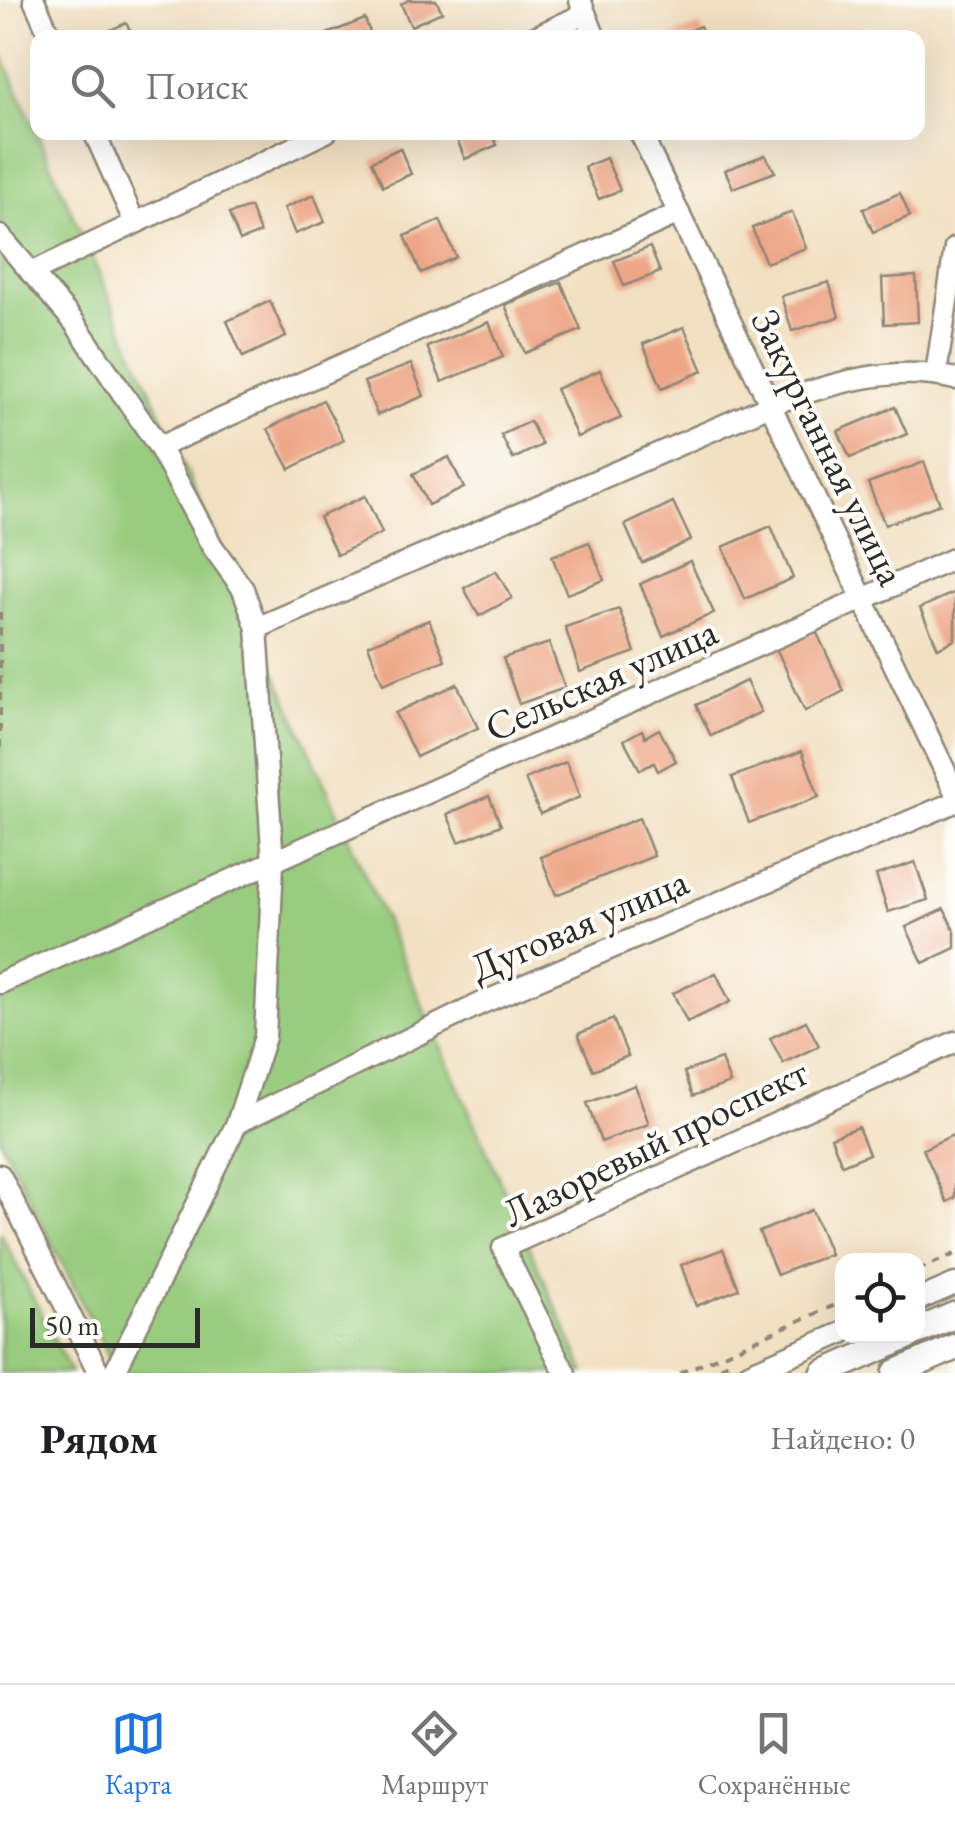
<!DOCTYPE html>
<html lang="ru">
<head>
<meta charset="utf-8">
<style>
  body { margin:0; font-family:"EB Garamond",serif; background:#f6f6f6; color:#202124 }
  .controls { position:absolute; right:30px; bottom:30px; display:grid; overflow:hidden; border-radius:20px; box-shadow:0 10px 40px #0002 }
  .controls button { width:90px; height:90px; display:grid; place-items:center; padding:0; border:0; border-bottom:2px solid #e0e0e0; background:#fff; color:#202124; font:50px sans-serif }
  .scale { position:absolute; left:30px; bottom:25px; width:170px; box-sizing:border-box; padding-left:10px; border:5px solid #2b2b2b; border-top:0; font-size:28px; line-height:35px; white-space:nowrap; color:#2b2b2b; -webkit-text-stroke:8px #fdfcf7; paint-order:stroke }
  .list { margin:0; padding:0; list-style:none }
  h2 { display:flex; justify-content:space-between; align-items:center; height:130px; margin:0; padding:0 40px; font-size:42px }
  h2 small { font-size:32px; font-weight:400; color:#757577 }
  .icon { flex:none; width:55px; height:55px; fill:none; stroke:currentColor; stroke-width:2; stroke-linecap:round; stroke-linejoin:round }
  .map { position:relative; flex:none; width:955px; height:1373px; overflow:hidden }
  .search { position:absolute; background:#fff; box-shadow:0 10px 40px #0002; left:30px; right:30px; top:30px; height:110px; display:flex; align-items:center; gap:25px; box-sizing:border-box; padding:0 35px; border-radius:20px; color:#757577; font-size:38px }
  .sheet { height:310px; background:#fff }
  nav { display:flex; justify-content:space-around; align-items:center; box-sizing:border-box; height:140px; border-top:2px solid #e0e0e0; background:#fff; font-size:28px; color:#757577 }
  nav a { display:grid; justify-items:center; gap:5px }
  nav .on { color:#1a73e8 }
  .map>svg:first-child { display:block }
  .green { fill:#98cc7e; stroke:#627c54; stroke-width:2.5 }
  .building { fill:#eea686 }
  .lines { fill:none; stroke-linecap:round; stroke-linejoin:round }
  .minor-casing { stroke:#8e8676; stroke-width:25 }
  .tertiary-casing { stroke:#8e8676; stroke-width:30 }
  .path { stroke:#8e8676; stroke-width:4; stroke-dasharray:8 8; stroke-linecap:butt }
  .minor { stroke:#fff; stroke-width:20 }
  .tertiary { stroke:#fff; stroke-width:25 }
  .labels { text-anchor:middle; stroke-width:8; stroke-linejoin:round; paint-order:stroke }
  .street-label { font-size:40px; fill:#2b2b2b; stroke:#fdfcf7 }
</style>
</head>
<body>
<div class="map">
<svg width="955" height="1373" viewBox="0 0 955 1373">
  <rect width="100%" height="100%" fill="#fdfcf7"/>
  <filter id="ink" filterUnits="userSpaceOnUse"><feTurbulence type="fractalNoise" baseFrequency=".01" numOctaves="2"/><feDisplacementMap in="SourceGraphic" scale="20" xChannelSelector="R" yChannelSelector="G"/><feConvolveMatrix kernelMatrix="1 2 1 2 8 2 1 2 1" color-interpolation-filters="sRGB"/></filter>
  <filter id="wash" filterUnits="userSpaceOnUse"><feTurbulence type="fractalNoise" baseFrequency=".0048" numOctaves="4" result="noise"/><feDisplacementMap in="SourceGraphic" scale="40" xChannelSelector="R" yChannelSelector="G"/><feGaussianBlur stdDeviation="2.25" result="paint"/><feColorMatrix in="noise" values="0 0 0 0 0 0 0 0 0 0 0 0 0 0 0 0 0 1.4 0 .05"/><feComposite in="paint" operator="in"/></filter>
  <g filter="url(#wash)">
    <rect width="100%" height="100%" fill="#f2e0c2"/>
    <!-- green -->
    <g class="green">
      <polygon points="0,50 585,1373 117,1373 0,1139"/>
      <polygon points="0,1232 71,1373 0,1373"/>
    </g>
    <g id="blocks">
      <!-- building -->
      <g class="building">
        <polygon points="409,0 436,0 442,12 411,26 401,4"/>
        <polygon points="365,19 372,38 319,38 319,37"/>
        <polygon points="126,23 134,38 103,38 101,34"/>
        <polygon points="700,26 705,38 672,38 672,37"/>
        <polygon points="454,132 492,132 497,145 465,159"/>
        <polygon points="400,148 411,174 383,186 372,161"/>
        <polygon points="765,155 775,172 733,188 725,170"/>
        <polygon points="606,158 620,190 599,199 584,167"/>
        <polygon points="900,193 910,216 873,232 863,209"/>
        <polygon points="314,195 325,222 295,234 284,208"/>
        <polygon points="250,207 260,233 240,241 229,214"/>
        <polygon points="792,212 806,248 766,263 752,228"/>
        <polygon points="440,220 456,257 421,273 405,236"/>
        <polygon points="650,247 660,272 624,286 614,261"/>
        <polygon points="916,276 918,322 884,324 882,278"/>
        <polygon points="561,282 581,330 525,353 505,305"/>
        <polygon points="829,282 839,317 792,331 781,296"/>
        <polygon points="270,301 286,337 243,357 227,321"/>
        <polygon points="489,322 503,357 442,382 427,347"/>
        <polygon points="684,327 703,371 662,388 643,344"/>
        <polygon points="411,364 424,396 377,415 364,382"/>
        <polygon points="600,370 621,418 577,437 556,389"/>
        <polygon points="323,400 344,440 290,469 268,429"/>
        <polygon points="895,407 907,434 850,458 838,431"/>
        <polygon points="530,421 542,445 513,459 501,435"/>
        <polygon points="449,457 464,488 428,505 413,474"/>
        <polygon points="924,462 940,504 885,525 868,483"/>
        <polygon points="365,496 382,533 337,555 319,517"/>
        <polygon points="673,502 691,540 642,563 625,525"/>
        <polygon points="771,526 793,578 745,599 723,547"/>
        <polygon points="589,542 604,580 567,594 552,556"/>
        <polygon points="690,561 714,613 663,636 640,584"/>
        <polygon points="496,571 512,598 479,616 464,588"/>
        <polygon points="955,592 955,640 938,648 920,608"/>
        <polygon points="619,609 635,652 580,672 565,627"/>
        <polygon points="429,620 445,660 383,684 368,645"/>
        <polygon points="816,631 844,691 805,711 776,648"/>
        <polygon points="549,643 565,688 519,704 503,658"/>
        <polygon points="746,681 761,712 711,736 696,705"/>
        <polygon points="457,684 478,728 416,757 395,713"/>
        <polygon points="659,729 676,761 658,771 654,763 640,770 624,740 642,730 645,737"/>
        <polygon points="802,751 819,797 749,823 732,777"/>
        <polygon points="566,762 580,797 540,814 525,779"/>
        <polygon points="489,796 501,825 459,842 447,814"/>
        <polygon points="639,818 654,856 556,895 541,857"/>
        <polygon points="915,862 928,900 888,912 876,875"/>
        <polygon points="944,909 955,932 955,948 923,963 906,927"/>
        <polygon points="716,973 730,1002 687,1022 673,993"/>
        <polygon points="613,1019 628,1056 593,1070 578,1034"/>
        <polygon points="806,1021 819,1046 783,1063 770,1038"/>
        <polygon points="721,1059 730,1083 693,1096 684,1072"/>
        <polygon points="635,1085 649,1124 601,1142 587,1103"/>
        <polygon points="858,1127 869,1154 842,1165 831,1137"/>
        <polygon points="955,1134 955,1198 947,1202 923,1149"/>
        <polygon points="812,1210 830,1254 777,1275 759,1232"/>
        <polygon points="723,1249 739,1289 696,1306 681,1265"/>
      </g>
    </g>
  </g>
  <g filter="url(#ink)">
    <use href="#blocks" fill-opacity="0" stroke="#8e8676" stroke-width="2.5"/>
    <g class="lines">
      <!-- minor casing -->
      <g class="minor-casing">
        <g id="minor">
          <polyline points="34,0 51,38"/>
          <polyline points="580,0 595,38"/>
          <polyline points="533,38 584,14"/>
          <polyline points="94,132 134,221"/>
          <polyline points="640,132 955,792"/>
          <polyline points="0,236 74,322 159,447 212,546 243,589 257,628 273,862 265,1037 237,1123 114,1373"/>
          <polyline points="31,273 326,132"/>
          <polyline points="936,374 955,248"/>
          <polyline points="159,447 679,213"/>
          <path d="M257,628L770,405C829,384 892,364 955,379"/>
          <polyline points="0,983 955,558"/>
          <polyline points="237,1123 482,1003 955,802"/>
          <polyline points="0,1175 99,1373"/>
          <polyline points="918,1300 955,1284"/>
          <polyline points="565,1373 503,1248 955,1042"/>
          <polyline points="749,1373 842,1333"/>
        </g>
      </g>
      <!-- tertiary casing -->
      <g class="tertiary-casing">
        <g id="tertiary">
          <polyline points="918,1331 955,1315"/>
          <polyline points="824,1373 908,1336"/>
          <polyline points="896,1373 955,1347"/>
        </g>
      </g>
      <!-- path -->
      <g class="path">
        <polyline points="0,612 0,756"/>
        <polyline points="918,1270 955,1254"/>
        <polyline points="680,1373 842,1302"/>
        <polyline points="706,1373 729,1363"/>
      </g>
      <!-- minor -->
      <use href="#minor" class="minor"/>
      <!-- tertiary -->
      <use href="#tertiary" class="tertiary"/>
    </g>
  </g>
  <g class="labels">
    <!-- street labels -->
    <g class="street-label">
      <text transform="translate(829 447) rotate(64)" y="14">Закурганная улица</text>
      <text transform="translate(601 679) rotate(-24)" y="14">Сельская улица</text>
      <text transform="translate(579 924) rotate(-23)" y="14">Дуговая улица</text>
      <text transform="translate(655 1142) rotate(-26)" y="14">Лазоревый проспект</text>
    </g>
  </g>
</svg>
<div class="controls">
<button><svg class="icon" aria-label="locate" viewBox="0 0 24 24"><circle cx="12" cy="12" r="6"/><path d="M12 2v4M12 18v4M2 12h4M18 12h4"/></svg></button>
</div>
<div class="scale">50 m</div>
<div class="search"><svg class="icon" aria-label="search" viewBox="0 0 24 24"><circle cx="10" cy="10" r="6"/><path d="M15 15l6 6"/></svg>Поиск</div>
</div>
<section class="sheet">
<h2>Рядом<small>Найдено: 0</small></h2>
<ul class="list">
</ul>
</section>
<nav>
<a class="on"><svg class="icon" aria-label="map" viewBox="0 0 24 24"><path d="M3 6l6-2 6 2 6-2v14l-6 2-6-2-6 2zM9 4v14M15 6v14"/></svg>Карта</a>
<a><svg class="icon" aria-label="directions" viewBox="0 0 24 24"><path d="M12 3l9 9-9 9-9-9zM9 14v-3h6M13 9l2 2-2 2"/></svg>Маршрут</a>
<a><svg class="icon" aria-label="saved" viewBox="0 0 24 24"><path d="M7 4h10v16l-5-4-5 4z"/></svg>Сохранённые</a>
</nav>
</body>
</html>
